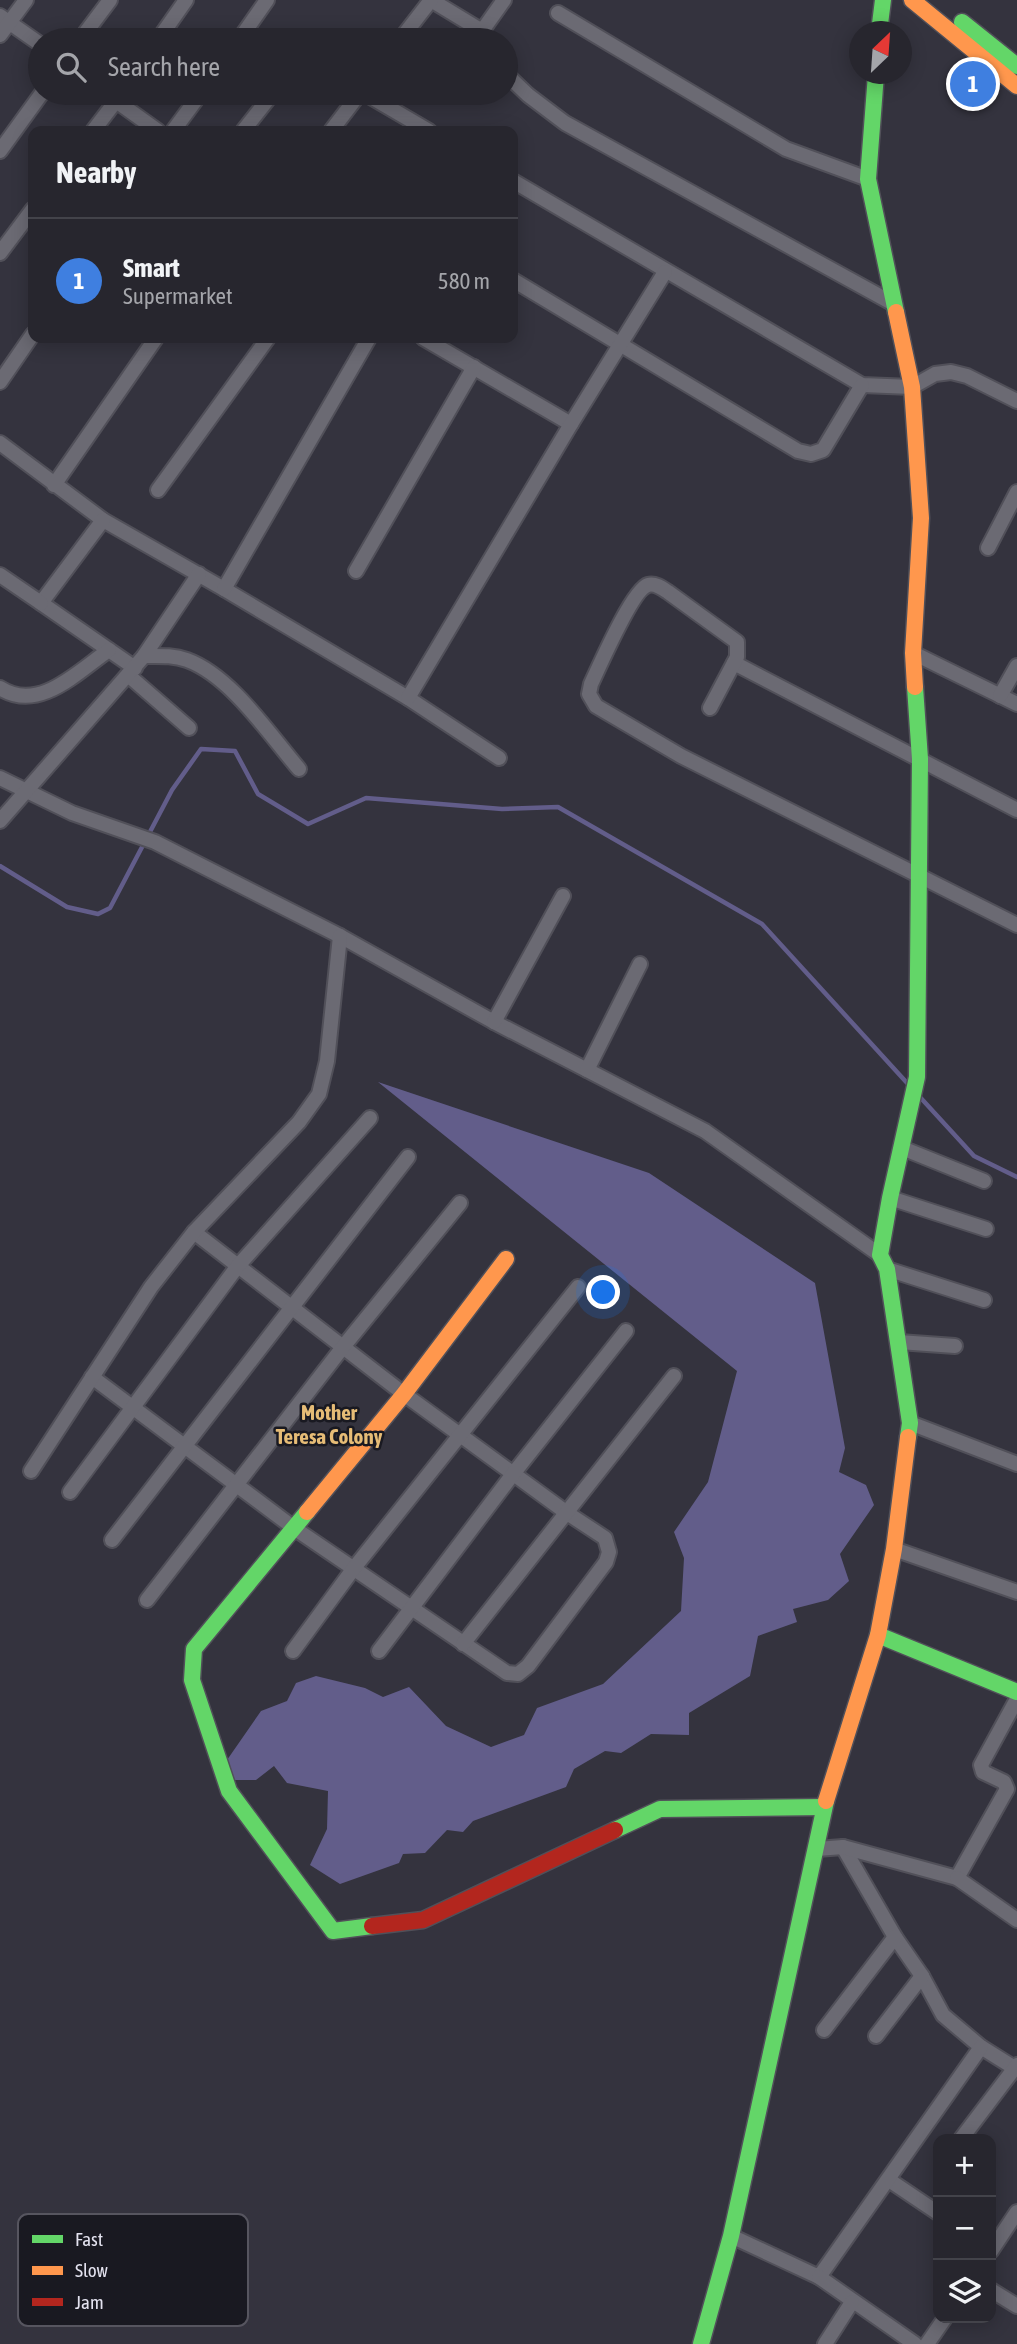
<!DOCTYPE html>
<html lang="en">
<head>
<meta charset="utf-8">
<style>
  body { margin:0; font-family:"Asap Condensed",sans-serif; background:#2f2e36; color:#f1f3f6 }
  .controls { position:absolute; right:21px; bottom:21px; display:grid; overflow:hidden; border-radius:14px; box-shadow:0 4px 18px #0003 }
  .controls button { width:63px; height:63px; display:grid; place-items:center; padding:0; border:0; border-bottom:2px solid #43434a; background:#27262e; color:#f1f3f6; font:35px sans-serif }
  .compass { position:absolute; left:849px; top:21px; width:63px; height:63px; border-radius:50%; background:#27262e; box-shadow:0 4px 18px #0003; rotate:25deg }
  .you { position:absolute; left:604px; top:1293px; width:24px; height:24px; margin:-18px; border:5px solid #fff; border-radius:50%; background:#1a73e8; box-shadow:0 0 0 10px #1a73e833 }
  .badge { display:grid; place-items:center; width:46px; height:46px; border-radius:50%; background:#a6a5b1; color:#fff; font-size:23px; font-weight:700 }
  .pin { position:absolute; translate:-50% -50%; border:4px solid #fff; box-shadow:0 2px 7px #0006 }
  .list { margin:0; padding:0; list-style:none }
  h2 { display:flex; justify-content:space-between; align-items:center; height:91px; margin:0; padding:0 28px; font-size:30px }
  h2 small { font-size:23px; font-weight:400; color:#a4a5aa }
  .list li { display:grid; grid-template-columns:46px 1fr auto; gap:21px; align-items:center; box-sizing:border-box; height:126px; padding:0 28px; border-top:2px solid #43434a }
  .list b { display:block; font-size:26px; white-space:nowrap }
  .list p { margin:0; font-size:23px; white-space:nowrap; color:#a4a5aa }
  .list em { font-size:23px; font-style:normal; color:#a4a5aa }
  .icon { flex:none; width:38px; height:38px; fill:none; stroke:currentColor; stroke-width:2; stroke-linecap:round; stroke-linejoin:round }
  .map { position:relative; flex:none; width:1017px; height:2344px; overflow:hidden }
  .search { position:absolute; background:#27262e; box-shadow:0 4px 18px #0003; left:28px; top:28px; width:490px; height:77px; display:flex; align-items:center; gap:18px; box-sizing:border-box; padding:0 24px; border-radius:38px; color:#a4a5aa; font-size:26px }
  .panel { position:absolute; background:#27262e; box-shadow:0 4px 18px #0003; left:28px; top:126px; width:490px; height:217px; border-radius:14px }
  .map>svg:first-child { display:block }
  .water { fill:#625d8a }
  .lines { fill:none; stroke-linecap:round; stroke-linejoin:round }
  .stream { stroke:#625d8a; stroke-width:4.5 }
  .street-casing { stroke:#515059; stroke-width:18 }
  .fast-casing { stroke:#515059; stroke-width:19 }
  .slow-casing { stroke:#515059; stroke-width:19 }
  .jam-casing { stroke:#515059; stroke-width:19 }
  .street { stroke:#6b6a73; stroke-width:14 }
  .fast { stroke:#63d668; stroke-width:16 }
  .slow { stroke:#ff974d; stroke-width:16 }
  .jam { stroke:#b3261e; stroke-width:16 }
  .labels { text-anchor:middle; stroke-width:5; stroke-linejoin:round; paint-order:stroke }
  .neighbourhood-label { font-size:21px; font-weight:bold; fill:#e6bc76; stroke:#191921 }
  .key { fill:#191921; stroke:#56555f; stroke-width:2 }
  .key-label { font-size:19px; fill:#e3e2ef }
</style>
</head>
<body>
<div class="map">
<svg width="1017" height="2344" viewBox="0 0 1017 2344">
  <rect width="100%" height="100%" fill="#34333e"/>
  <!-- water -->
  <polygon class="water" points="378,1082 649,1173 815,1283 845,1448 839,1472 866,1485 874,1505 840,1554 849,1581 828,1600 793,1609 797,1622 758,1636 750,1676 689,1713 689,1735 651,1734 621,1753 605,1751 574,1769 566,1787 473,1821 463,1832 447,1830 425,1853 403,1854 399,1863 340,1884 310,1865 327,1829 328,1791 287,1783 274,1766 256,1780 234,1780 227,1760 261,1711 287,1701 296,1683 316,1676 365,1688 383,1697 409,1687 446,1726 491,1747 524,1735 537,1708 603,1684 681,1611 684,1558 674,1532 708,1482 737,1371"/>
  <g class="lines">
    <!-- stream -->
    <g class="stream">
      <polyline points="0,866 67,907 98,914 110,908 172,790 201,749 235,751 258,794 308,824 366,798 502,809 558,807 762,924 908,1084"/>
      <polyline points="919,1096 974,1156 1017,1177"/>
    </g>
    <!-- street casing -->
    <g class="street-casing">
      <g id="street">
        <polyline points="431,0 482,31 504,0"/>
        <polyline points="558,13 786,149 868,179"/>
        <polyline points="0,16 40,44"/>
        <polyline points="0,35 26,0"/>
        <polyline points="80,40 110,0"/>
        <polyline points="158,40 186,0"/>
        <polyline points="239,40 267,0"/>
        <polyline points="400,40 431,0"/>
        <polyline points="506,74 528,95 565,123 894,304"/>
        <polyline points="105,93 158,131"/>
        <polyline points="364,93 429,131"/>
        <polyline points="93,131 122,93"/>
        <polyline points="173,131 201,93"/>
        <polyline points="243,131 273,93"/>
        <polyline points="331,131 360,93"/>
        <polyline points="0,151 42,93"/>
        <polyline points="513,181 862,385 912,387 935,374 951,372 967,376 1017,401"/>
        <polyline points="0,253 33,209"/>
        <polyline points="513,280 798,451 811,454 823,450 862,385"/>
        <polyline points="423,338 571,424"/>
        <polyline points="0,382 33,334"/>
        <polyline points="0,443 103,520 224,589 408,698 499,758"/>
        <polyline points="54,485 156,338"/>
        <polyline points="158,490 268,338"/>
        <polyline points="103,520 41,603 135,668"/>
        <polyline points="988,548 1017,492"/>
        <polyline points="356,571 474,367"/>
        <polyline points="0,575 41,603"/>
        <polyline points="224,589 369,338"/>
        <polyline points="913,653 1017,704"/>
        <polyline points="144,656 199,574"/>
        <polyline points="734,663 1017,810"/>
        <polyline points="128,675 189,728"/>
        <path d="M0,688C39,713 77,672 109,650"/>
        <polyline points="1000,696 1017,666"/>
        <polyline points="408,698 571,424 665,272"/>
        <path d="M710,708L737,657V642L668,592C662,588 655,583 648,585C633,589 599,667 591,684L589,694L596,706L681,756L1017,925"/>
        <polyline points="0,778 72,813 155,842 340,936 494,1022 705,1131 880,1255"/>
        <path d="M0,821L144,656C159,656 173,655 187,660C231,676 269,734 299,769"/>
        <polyline points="494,1022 563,896"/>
        <polyline points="587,1070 640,964"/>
        <polyline points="902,1148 984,1181"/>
        <polyline points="890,1198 986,1229"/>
        <polyline points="887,1269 984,1300"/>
        <polyline points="899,1342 955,1346"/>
        <polyline points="92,1377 294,1528 507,1673 518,1674 528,1666 606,1562 609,1552 605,1538 567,1513 404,1394 194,1232"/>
        <polyline points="910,1423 1017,1464"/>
        <polyline points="31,1471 151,1287 194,1232 299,1122 319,1094 327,1061 340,936"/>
        <polyline points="70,1492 237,1267 370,1118"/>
        <polyline points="112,1540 408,1157"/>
        <polyline points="894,1549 1017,1592"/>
        <polyline points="147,1600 343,1347 460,1203"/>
        <polyline points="463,1644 674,1376"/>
        <polyline points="293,1651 354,1568 578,1287"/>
        <polyline points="379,1651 513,1474 626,1331"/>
        <polyline points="843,1847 895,1937 922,1976 943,2015 981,2047 1013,2067"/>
        <polyline points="817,1849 843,1847 957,1878 1007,1789 1004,1782 983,1772 981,1765 1017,1699"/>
        <polyline points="957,1878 1017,1920"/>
        <polyline points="824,2030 895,1937"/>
        <polyline points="876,2036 922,1976"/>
        <polyline points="961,2139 1017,2065"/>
        <polyline points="889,2180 938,2213"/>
        <polyline points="731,2236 819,2277 981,2047"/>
        <polyline points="991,2251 1017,2212"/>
        <polyline points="819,2277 915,2344"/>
        <polyline points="991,2290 1017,2306"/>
        <polyline points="825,2344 852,2302"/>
        <polyline points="927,2344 945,2318"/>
      </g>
    </g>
    <!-- fast casing -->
    <g class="fast-casing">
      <g id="fast">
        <polyline points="962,22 1017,66"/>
        <polyline points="879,32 883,0"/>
        <polyline points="876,74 868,179 896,312"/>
        <polyline points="908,1437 910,1423 887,1269 880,1255 890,1198 917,1077 920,759 915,687"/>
        <polyline points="307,1512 194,1649 192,1680 229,1791 333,1931 372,1926"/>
        <polyline points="878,1635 1017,1692"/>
        <polyline points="615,1830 660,1809 824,1807"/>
        <polyline points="701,2344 731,2236 826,1801"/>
      </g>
    </g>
    <!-- slow casing -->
    <g class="slow-casing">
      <g id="slow">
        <polyline points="912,0 1017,86"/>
        <polyline points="896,312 912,387 921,518 913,653 915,687"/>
        <polyline points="307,1512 404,1394 506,1259"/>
        <polyline points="826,1801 878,1635 894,1549 908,1437"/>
      </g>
    </g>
    <!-- jam casing -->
    <g class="jam-casing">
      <polyline id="jam" points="372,1926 423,1920 615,1830"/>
    </g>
    <!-- street -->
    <use href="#street" class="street"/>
    <!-- fast -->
    <use href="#fast" class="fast"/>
    <!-- slow -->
    <use href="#slow" class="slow"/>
    <!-- jam -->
    <use href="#jam" class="jam"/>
  </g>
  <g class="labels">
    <!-- neighbourhood labels -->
    <g class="neighbourhood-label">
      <text x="329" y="1420">Mother<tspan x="329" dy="24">Teresa Colony</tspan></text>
    </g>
  </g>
  <!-- legend -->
  <rect x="18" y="2214" width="230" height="112" rx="10" class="key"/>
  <rect x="32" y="2235" width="31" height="8" fill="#63d668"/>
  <rect x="32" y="2266" width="31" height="9" fill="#ff974d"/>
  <rect x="32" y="2298" width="31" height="8" fill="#b3261e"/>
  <g class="key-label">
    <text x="75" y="2246">Fast</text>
    <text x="75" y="2277">Slow</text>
    <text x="75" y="2309">Jam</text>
  </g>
</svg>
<div class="controls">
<button>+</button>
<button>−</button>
<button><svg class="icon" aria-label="layers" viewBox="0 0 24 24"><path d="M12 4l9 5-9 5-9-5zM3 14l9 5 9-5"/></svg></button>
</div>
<svg class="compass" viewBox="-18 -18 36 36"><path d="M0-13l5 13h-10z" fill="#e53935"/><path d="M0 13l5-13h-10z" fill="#a4a5aa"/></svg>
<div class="you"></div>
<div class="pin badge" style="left:973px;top:84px;background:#3f7fe0">1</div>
<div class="search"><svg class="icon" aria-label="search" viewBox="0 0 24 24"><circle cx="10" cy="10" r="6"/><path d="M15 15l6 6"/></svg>Search here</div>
<section class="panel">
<h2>Nearby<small></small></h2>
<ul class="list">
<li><span class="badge" style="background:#3f7fe0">1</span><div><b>Smart</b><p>Supermarket</p></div><em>580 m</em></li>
</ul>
</section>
</div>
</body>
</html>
